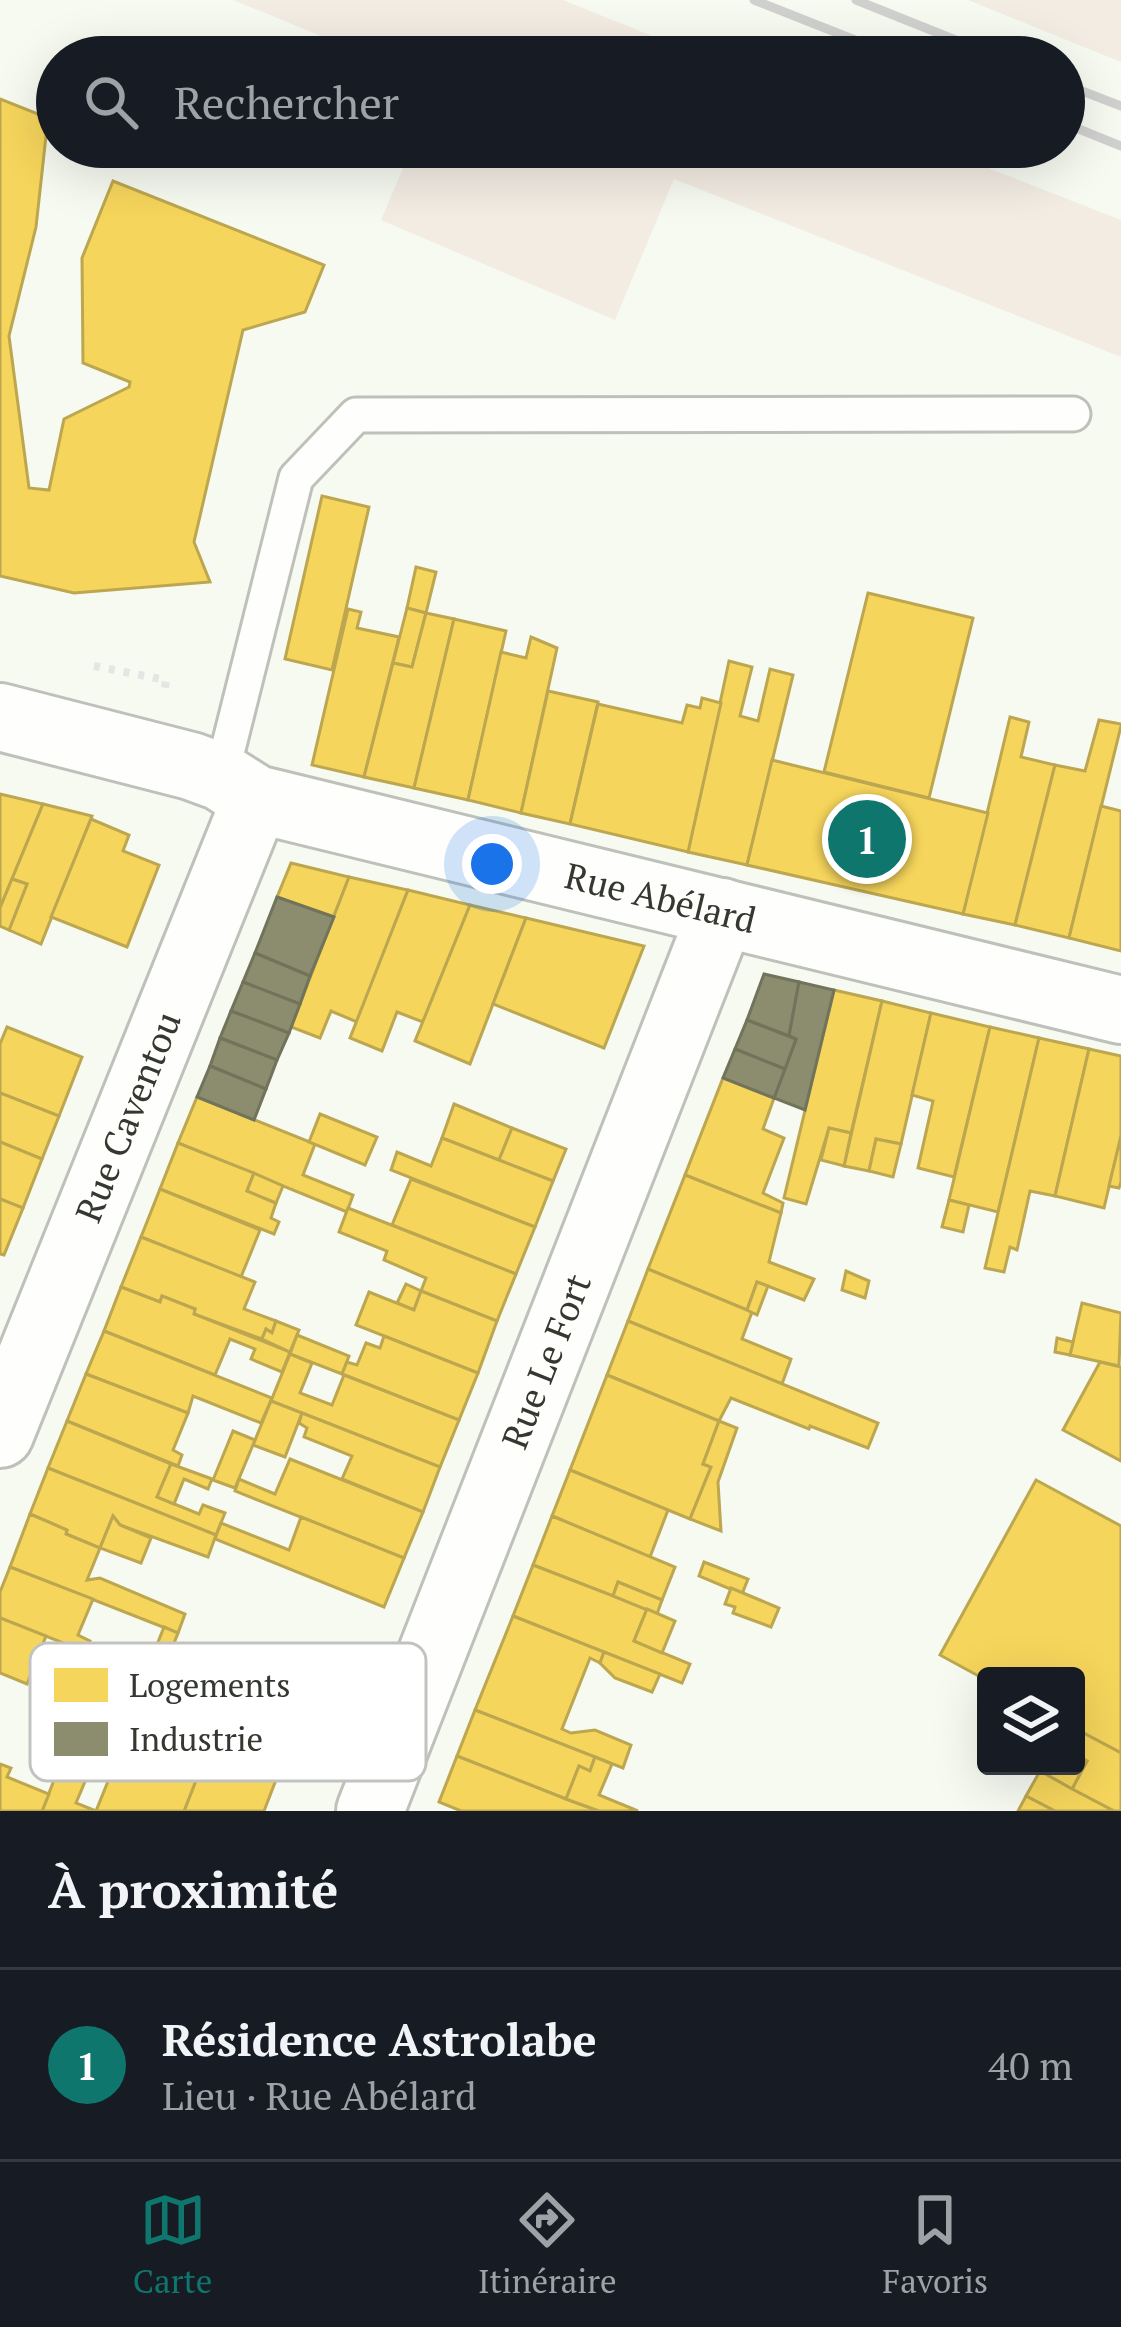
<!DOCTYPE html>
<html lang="fr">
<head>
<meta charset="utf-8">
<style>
  body { margin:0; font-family:"PT Serif",serif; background:#20242c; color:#f1f3f6 }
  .controls { position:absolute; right:36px; bottom:36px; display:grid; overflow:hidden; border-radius:12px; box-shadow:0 12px 48px #0002 }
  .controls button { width:108px; height:108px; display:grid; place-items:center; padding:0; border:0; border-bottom:3px solid #363941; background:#171b24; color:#f1f3f6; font:60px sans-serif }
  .you { position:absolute; left:492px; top:864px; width:42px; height:42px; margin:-30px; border:9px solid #fff; border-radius:50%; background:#1a73e8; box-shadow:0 0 0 18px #1a73e833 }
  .badge { display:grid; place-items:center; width:78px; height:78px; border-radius:50%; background:#0f766e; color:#fff; font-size:39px; font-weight:700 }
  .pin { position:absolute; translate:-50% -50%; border:6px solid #fff; box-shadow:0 3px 12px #0006 }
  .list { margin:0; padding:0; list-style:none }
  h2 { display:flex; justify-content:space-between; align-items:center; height:156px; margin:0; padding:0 48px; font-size:51px }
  h2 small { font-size:39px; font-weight:400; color:#9ea1a6 }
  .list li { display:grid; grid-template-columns:78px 1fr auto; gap:36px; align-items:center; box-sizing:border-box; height:192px; padding:0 48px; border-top:3px solid #363941 }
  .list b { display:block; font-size:45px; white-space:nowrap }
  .list p { margin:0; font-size:39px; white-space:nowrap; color:#9ea1a6 }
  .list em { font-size:39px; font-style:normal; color:#9ea1a6 }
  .icon { flex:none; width:66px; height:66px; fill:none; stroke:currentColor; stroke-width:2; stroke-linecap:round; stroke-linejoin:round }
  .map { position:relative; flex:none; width:1121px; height:1811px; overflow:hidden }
  .search { position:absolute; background:#171b24; box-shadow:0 12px 48px #0002; left:36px; right:36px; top:36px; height:132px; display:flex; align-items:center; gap:30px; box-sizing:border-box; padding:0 42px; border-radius:66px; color:#9ea1a6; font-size:45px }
  .sheet { height:348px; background:#171b24 }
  nav { display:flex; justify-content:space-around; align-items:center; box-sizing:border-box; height:168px; border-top:3px solid #363941; background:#171b24; font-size:33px; color:#9ea1a6 }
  nav a { display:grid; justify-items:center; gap:6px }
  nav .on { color:#0f766e }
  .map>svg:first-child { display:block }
  .green { fill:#f3ece3 }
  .homes { fill:#f6d55c; stroke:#bca64f; stroke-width:3 }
  .industry { fill:#8c8c6e; stroke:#72735b; stroke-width:3 }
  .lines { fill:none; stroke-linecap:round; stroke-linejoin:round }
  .lane-casing { stroke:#bec1b9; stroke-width:39 }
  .street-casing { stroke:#bec1b9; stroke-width:72 }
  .path { stroke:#e4e6e3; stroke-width:8; stroke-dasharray:6 9; stroke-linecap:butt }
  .lane { stroke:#fefefd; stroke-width:33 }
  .street { stroke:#fefefd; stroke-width:66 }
  .rail { stroke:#d0d0ce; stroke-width:9 }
  .labels { text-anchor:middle; stroke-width:12; stroke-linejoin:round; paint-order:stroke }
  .street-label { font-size:36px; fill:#343830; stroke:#fff }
  .key { fill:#fff; stroke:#c2c3c1; stroke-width:3 }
  .key-label { font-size:33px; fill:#343830 }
</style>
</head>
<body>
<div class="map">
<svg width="1121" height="1811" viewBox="0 0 1121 1811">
  <rect width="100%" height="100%" fill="#f6faf1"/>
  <!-- green -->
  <g class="green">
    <polygon points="233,0 563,0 704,57 372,57"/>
    <polygon points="968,0 1121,0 1121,62"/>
    <polygon points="412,147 934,147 1121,220 1121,357 674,179 615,320 381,220"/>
  </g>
  <!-- homes -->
  <g class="homes">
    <polygon points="0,99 48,118 36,227 9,336 29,488 49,490 64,419 129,387 130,382 83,363 82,258 113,181 324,265 305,312 243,330 194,542 210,582 74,593 0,576"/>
    <polygon points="322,496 369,507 332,670 285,659"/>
    <polygon points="416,567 436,572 426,613 407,608"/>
    <polygon points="868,593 973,618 929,798 824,772"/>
    <polygon points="407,608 426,613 412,667 393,663"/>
    <polygon points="348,609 361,612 357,628 399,637 364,777 312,765"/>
    <polygon points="426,613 454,619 414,788 364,777 393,663 412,667"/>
    <polygon points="454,619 506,631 468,800 414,788"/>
    <polygon points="531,637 557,648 521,813 468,800 501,652 526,658"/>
    <polygon points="729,661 752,667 740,716 758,721 770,669 793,675 747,865 688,852"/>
    <polygon points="548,691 598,702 570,824 521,813"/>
    <polygon points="702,698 721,703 688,852 570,824 598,704 682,723 687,705 700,708"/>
    <polygon points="1010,717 1029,722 1021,757 1055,765 1015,925 963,914"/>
    <polygon points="1099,720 1121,724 1121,726 1069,938 1015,925 1055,765 1085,771"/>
    <polygon points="772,760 988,813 963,914 747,865"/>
    <polygon points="0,794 43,804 0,908"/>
    <polygon points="43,804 92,816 41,944 9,930 27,884 12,879"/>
    <polygon points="1101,806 1121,811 1121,951 1069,938"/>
    <polygon points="91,819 129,835 123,851 159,865 127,947 51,917"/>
    <polygon points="291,863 349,877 334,917 277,897"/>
    <polygon points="349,877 408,890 357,1022 331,1011 320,1038 291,1027"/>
    <polygon points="12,879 27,884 9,930 0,926 0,908"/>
    <polygon points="408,890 470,905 423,1022 397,1012 382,1051 350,1038"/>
    <polygon points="470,905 526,918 470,1064 415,1041"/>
    <polygon points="526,918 644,946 604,1048 493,1004"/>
    <polygon points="834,990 882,1001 851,1133 829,1128 806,1204 784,1198"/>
    <polygon points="882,1001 931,1013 901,1144 876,1139 869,1171 844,1166"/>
    <polygon points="931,1013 990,1027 954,1177 918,1168 933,1101 912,1095"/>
    <polygon points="7,1027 82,1057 59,1116 0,1093 0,1044"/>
    <polygon points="990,1027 1039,1038 998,1212 949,1200"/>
    <polygon points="1039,1038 1089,1049 1055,1196 1030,1191 1017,1250 1010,1247 1004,1272 985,1268"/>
    <polygon points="1089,1049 1121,1056 1121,1136 1104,1208 1055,1196"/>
    <polygon points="723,1078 774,1098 763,1129 784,1138 763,1193 783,1203 781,1213 685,1175"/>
    <polygon points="0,1093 59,1116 42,1159 0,1142"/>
    <polygon points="197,1097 315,1144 303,1175 353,1195 347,1212 178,1143"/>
    <polygon points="454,1104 512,1128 499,1160 442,1138"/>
    <polygon points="320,1114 377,1137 365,1165 309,1142"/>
    <polygon points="512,1128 566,1149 553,1181 499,1160"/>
    <polygon points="829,1128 851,1133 844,1166 821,1160"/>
    <polygon points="1121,1136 1121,1182 1119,1188 1109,1186"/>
    <polygon points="442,1138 553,1181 535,1227 391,1170 397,1152 431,1166"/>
    <polygon points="876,1139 901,1144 893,1177 869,1171"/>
    <polygon points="0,1142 42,1159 23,1208 0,1199"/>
    <polygon points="178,1143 254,1173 247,1191 276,1203 271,1218 279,1222 274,1234 160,1189"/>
    <polygon points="254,1173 283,1186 276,1203 247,1191"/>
    <polygon points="685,1175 781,1213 769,1262 814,1279 804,1300 757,1282 747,1310 648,1269"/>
    <polygon points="411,1179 535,1227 516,1274 392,1225"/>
    <polygon points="160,1189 260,1230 241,1277 141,1237"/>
    <polygon points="0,1199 23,1208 4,1255 0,1254"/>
    <polygon points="949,1200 969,1205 963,1232 942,1227"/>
    <polygon points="348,1208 516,1274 497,1321 421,1291 426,1278 384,1260 387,1251 339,1232"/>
    <polygon points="141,1237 255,1282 244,1309 276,1321 272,1333 266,1329 262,1339 194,1314 195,1309 162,1296 160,1302 121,1287"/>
    <polygon points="648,1269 752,1312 742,1339 791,1359 782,1384 628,1321"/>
    <polygon points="846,1271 869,1281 865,1298 842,1290"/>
    <polygon points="757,1282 768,1286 757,1315 747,1310"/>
    <polygon points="406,1284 421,1291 414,1310 397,1303"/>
    <polygon points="121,1287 160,1302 162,1296 195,1309 194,1314 290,1352 282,1372 251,1359 255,1349 230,1339 215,1375 104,1331"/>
    <polygon points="421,1291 497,1321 478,1373 356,1325 369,1292 414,1310"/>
    <polygon points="1082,1303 1121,1313 1119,1366 1070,1355"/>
    <polygon points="276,1321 299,1330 290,1352 262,1339 266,1329 272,1333"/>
    <polygon points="628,1321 878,1423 868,1448 810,1426 809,1429 731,1398 719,1421 607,1375"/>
    <polygon points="104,1331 272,1398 261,1423 193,1396 188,1413 86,1374"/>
    <polygon points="297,1335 349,1356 342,1374 290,1354"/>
    <polygon points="384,1336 478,1373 459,1420 342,1374 347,1362 357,1365 366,1343 380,1348"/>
    <polygon points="1057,1338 1073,1342 1070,1355 1055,1352"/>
    <polygon points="290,1354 312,1363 300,1393 332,1405 344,1375 459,1420 440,1467 271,1401"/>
    <polygon points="1100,1362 1121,1367 1121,1461 1063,1430"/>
    <polygon points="86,1374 188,1413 173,1450 182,1455 178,1466 67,1421"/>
    <polygon points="607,1375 719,1421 703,1464 711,1467 690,1519 570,1470"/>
    <polygon points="271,1401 302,1413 285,1457 253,1445"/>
    <polygon points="302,1413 440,1467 423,1512 342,1479 352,1456 304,1437 307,1428 299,1423"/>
    <polygon points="67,1421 171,1464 157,1497 199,1514 203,1505 225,1513 216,1535 48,1468"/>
    <polygon points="719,1421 737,1428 718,1482 721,1531 690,1519 711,1467 703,1464"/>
    <polygon points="233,1431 255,1440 235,1488 213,1480"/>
    <polygon points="290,1459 423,1512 404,1558 235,1491 239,1479 275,1494"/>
    <polygon points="171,1464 212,1479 208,1489 184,1479 174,1504 157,1497"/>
    <polygon points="48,1468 216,1535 208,1557 120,1525 113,1516 100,1548 66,1534 67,1530 30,1514"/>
    <polygon points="570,1470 668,1510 650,1557 552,1516"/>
    <polygon points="1036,1480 1121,1526 1121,1753 1076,1729 1076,1676 986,1676 986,1680 940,1655"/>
    <polygon points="30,1514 67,1530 66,1534 100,1548 87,1580 100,1578 185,1614 178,1633 10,1567"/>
    <polygon points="113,1516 120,1525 151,1538 141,1563 100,1548"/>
    <polygon points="552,1516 675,1567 662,1600 618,1582 613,1596 533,1565"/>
    <polygon points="301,1517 404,1558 384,1607 215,1539 221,1523 289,1550"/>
    <polygon points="704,1562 748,1579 742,1594 699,1576"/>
    <polygon points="533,1565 647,1609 634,1641 690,1664 682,1683 513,1616"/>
    <polygon points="10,1567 93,1599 78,1635 90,1641 86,1652 0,1618 0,1592"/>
    <polygon points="618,1582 662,1600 657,1614 613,1596"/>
    <polygon points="731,1588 779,1608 771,1627 733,1613 735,1607 725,1604"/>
    <polygon points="647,1609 675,1621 662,1653 634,1641"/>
    <polygon points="513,1616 604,1652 600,1663 590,1658 562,1729 571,1733 595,1730 631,1745 623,1768 475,1710"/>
    <polygon points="0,1618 46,1636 27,1684 0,1673"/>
    <polygon points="164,1627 178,1633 159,1681 145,1675"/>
    <polygon points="604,1652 660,1674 652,1692 615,1678 600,1663"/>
    <polygon points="240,1665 310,1692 264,1811 184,1811"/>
    <polygon points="150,1677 225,1707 184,1811 96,1811"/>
    <polygon points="475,1710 595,1757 590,1771 579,1766 566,1799 457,1756"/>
    <polygon points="79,1716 108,1727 76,1803 96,1811 42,1811"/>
    <polygon points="1076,1729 1121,1753 1121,1811 1114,1811 1072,1789 1087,1761 1076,1755"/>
    <polygon points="1076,1755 1087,1761 1072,1789 1035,1768 1037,1766 1076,1766"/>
    <polygon points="457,1756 566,1799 599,1811 461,1811 439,1802"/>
    <polygon points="595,1757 612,1764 599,1795 638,1811 599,1811 566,1799 579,1766 590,1771"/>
    <polygon points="0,1764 11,1768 7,1777 49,1794 42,1811 0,1811"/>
    <polygon points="1040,1771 1072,1789 1114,1811 1055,1811 1026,1796"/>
    <polygon points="1026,1796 1055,1811 1018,1811"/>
  </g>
  <!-- industry -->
  <g class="industry">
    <polygon points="277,897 334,917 310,976 255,953"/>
    <polygon points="255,953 310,976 300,1004 243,982"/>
    <polygon points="764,974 799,982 789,1036 747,1020"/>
    <polygon points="243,982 300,1004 289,1033 231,1011"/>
    <polygon points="799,982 834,990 805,1110 774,1098 796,1039 789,1036"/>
    <polygon points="231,1011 289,1033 277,1060 220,1038"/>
    <polygon points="747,1020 796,1039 785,1069 735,1049"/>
    <polygon points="220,1038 277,1060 266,1089 210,1066"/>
    <polygon points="735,1049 785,1069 774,1098 723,1078"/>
    <polygon points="210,1066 266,1089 254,1120 197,1097"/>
  </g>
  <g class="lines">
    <!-- lane casing -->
    <g class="lane-casing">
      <polyline id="lane" points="221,777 296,478 356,415 1073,414"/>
    </g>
    <!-- street casing -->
    <g class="street-casing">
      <g id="street">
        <path id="s1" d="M0,717L191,766L221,777L256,799L1121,1010"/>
        <path id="s2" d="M0,1434L256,799"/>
        <path id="s3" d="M370,1811L722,912"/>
      </g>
    </g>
    <!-- path -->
    <polyline class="path" points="94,666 166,680 164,694"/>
    <!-- lane -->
    <use href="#lane" class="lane"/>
    <!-- street -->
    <use href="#street" class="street"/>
    <!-- rail -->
    <g class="rail">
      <polyline points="754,0 898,57"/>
      <polyline points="856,0 998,57"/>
      <polyline points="1064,84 1121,106"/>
      <polyline points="1064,123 1121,146"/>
    </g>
  </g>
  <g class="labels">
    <!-- street labels -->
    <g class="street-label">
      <text dy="13" stroke="none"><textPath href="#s1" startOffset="687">Rue Abélard</textPath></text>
      <text dy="13" stroke="none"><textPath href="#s2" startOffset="342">Rue Caventou</textPath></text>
      <text dy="13" stroke="none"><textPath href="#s3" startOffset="483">Rue Le Fort</textPath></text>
    </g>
  </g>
  <!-- legend -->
  <rect x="30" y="1643" width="396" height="138" rx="18" class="key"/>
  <rect x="54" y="1668" width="54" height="34" fill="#f6d55c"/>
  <rect x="54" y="1722" width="54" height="34" fill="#8c8c6e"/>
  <g class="key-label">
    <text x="129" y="1697">Logements</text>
    <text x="129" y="1751">Industrie</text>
  </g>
</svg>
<div class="controls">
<button><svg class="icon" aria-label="layers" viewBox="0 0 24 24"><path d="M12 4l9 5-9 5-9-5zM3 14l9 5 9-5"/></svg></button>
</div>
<div class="you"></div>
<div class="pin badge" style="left:867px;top:839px">1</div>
<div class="search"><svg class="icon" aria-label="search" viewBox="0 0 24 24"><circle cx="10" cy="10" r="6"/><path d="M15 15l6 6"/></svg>Rechercher</div>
</div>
<section class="sheet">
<h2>À proximité<small></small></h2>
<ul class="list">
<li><span class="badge">1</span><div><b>Résidence Astrolabe</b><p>Lieu · Rue Abélard</p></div><em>40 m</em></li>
</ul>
</section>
<nav>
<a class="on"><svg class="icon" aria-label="map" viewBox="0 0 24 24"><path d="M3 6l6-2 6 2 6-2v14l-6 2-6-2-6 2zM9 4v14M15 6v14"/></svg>Carte</a>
<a><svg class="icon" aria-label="directions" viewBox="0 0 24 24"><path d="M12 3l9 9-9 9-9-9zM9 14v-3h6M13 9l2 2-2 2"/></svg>Itinéraire</a>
<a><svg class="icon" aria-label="saved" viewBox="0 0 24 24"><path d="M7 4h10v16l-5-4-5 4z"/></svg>Favoris</a>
</nav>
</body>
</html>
